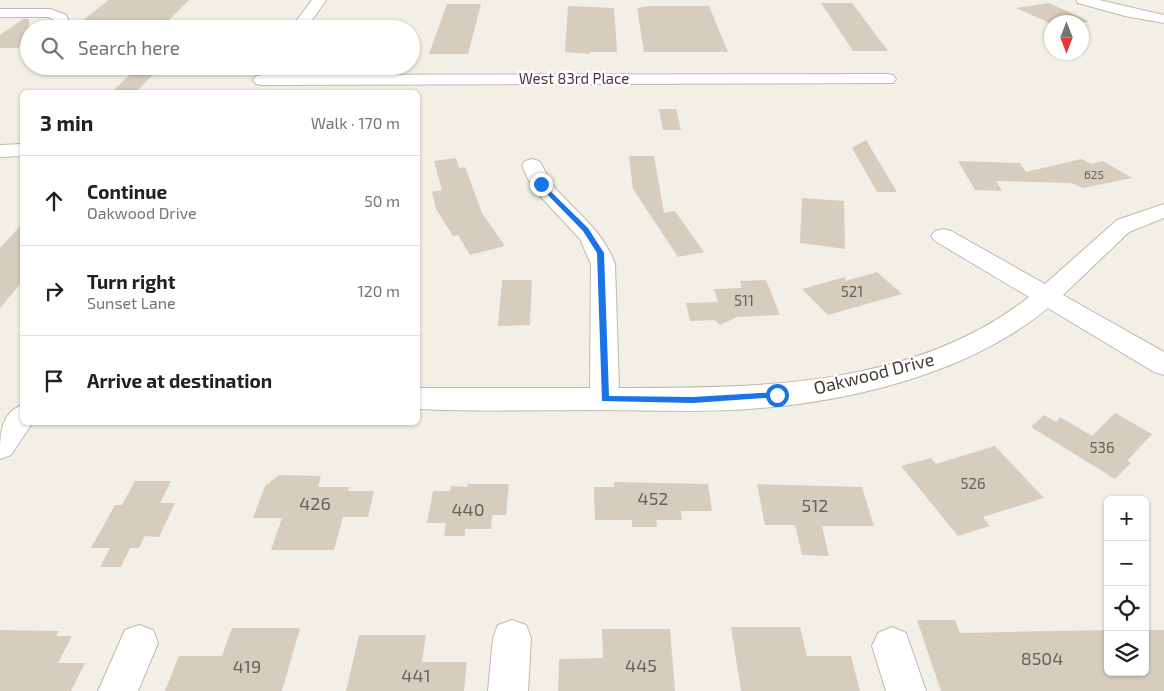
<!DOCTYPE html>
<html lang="en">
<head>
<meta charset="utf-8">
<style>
  body { margin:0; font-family:"Exo 2",sans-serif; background:#f6f6f6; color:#202124 }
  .controls { position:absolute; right:15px; bottom:15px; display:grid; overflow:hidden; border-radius:8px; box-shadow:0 1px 4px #0004 }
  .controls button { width:45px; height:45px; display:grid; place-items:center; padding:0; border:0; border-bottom:1px solid #e0e0e0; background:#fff; color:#202124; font:25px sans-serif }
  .compass { position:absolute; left:1044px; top:15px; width:45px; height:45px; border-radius:50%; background:#fff; box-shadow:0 1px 4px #0004; rotate:180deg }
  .stop { position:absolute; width:15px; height:15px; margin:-11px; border:4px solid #1a73e8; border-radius:50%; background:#fff }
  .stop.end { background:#1a73e8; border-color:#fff; box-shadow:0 1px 5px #0008 }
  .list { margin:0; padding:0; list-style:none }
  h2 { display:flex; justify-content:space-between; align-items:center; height:65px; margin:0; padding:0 20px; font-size:21px }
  h2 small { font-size:16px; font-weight:400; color:#757577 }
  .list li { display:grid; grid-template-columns:32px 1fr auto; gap:15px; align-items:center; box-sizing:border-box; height:90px; padding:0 20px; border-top:1px solid #e0e0e0 }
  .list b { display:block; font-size:19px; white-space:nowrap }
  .list p { margin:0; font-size:16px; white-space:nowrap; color:#757577 }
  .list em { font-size:16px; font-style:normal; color:#757577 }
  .icon { flex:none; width:28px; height:28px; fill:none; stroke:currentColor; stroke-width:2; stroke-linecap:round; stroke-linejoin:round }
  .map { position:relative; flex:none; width:1164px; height:691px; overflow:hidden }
  .search { position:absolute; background:#fff; box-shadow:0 1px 4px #0004; left:20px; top:20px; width:400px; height:55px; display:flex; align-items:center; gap:12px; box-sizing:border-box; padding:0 18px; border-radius:28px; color:#757577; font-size:19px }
  .panel { position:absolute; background:#fff; box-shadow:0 1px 4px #0004; left:20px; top:90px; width:400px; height:335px; border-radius:8px }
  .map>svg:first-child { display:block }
  .building { fill:#d6cdbe }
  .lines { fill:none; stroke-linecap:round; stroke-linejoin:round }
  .minor-casing { stroke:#c0b9ac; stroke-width:2 }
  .minor { fill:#fff; fill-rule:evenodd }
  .route { fill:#1a73e8 }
  .labels { text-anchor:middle; stroke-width:4.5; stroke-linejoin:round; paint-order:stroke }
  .far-number-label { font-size:12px; fill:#686257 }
  .far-street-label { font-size:15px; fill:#443f35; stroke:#fff }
  .number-label { font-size:15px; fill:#686257 }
  .street-label { font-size:18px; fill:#443f35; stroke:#fff }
  .near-number-label { font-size:18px; fill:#686257 }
</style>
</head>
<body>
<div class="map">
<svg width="1164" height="691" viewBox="0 0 1164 691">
  <rect width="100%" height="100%" fill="#f2efe6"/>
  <!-- building -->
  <g class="building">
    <polygon points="109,0 189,0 160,29 72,29"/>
    <polygon points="821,3 852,3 888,51 853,51"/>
    <polygon points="1049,3 1084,19 1089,22 1052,24 1016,8"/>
    <polygon points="447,4 481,4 468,54 429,54"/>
    <polygon points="568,6 614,8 617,52 590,52 590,54 565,52"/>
    <polygon points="649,6 709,6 728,52 644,52 637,8"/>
    <polygon points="23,19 29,19 29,44 23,44 18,48 0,48 0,35"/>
    <polygon points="139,66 161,66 136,92 112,92"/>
    <polygon points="659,109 676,109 681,130 663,130"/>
    <polygon points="866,140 897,192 877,192 852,148"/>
    <polygon points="629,156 654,156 664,213 675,211 704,252 678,257 633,189"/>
    <polygon points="456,158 459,168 465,167 482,213 505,246 470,255 458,235 453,236 436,209 432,192 442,190 434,161"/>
    <polygon points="1081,159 1092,164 1103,161 1132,178 1083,188 1071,183 996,181 1002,191 975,190 958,161 1020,163 1026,172"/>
    <polygon points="802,198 844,201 845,249 800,243"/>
    <polygon points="22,224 22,282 0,308 0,248"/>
    <polygon points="877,272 902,294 828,315 802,289 845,277 845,281"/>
    <polygon points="502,280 532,280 530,325 498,326"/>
    <polygon points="766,280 780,315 737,317 720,325 714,320 690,321 686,303 718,302 714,289 742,288 740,281"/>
    <polygon points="1115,413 1152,434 1127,461 1131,463 1115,479 1031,427 1044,415 1056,422 1060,417 1092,436"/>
    <polygon points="995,446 1044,498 983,517 990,526 958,536 901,466 931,458 936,464"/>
    <polygon points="279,475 321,476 318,487 349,487 348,491 374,491 368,517 343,517 334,550 271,550 282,518 253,518 265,486"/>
    <polygon points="135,481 171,481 160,503 175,503 159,537 145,536 139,548 130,548 121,567 100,567 110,548 91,548 115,505 122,505"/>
    <polygon points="614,482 708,484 712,511 681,511 682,520 656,520 657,527 632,527 632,520 595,520 594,487 614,487"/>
    <polygon points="468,484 509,484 506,515 492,515 491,529 465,529 465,536 444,536 446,523 427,523 433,491 450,491 451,486 467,487"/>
    <polygon points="757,484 862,487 874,526 822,526 829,556 802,555 795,525 765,525"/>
    <polygon points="917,620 955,620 960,633 1108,630 1108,672 1145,672 1145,630 1164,630 1164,691 941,691"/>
    <polygon points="731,627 800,627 807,656 851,656 860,691 741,691"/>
    <polygon points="232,628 300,628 282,691 165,691 179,656 222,656"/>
    <polygon points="602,629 670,629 675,691 558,691 559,659 603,658"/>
    <polygon points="0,630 59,631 56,636 72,636 58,663 85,663 71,691 0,691"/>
    <polygon points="359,635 426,635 422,662 467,662 464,691 346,691"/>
  </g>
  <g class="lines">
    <!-- minor casing -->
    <g class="minor-casing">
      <g id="minor">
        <polygon points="312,0 326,0 306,29 290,29"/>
        <polygon points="1076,0 1099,0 1164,15 1164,23 1125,16 1078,3"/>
        <polygon points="0,9 51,9 66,15 70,24 62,29 57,27 54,20 48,17 0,17"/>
        <polygon points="887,74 893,75 896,79 893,83 262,85 256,84 253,80 256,76 262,75"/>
        <polygon points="22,144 22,156 0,157 0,145"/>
        <path d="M532,159L539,161C545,169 548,179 555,188C578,214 603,231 615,264L619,388C758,388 914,388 1029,297L935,241L931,236L935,231L943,229L951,231L1045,284L1117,220L1164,204V218L1129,232L1063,295L1164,352V375L1154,372L1048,308C965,377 837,405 732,410C687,412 641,410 595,410C536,410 477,412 418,409V388H590L591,264L580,239L540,196L528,179L522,165L525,161Z"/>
        <path d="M22,405V422H33L11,455L0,459C0,436 0,413 22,405Z"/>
        <polygon points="512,620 526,625 531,638 528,691 488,691 493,638 498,625"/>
        <polygon points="139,625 153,630 158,643 138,691 98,691 125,630"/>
        <polygon points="892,627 906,633 926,691 886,691 872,646 878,633"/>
      </g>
    </g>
    <!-- minor -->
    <use href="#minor" class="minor"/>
  </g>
  <!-- route -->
  <polygon class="route" points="541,182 588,228 604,253 609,396 693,397 777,392 781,395 780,397 693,403 602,401 597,253 583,231 538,185"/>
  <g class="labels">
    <!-- far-number labels -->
    <g class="far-number-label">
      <text x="1094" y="179">625</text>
    </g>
    <!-- far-street labels -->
    <g class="far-street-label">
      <text x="574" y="84">West 83rd Place</text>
    </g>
    <!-- number labels -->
    <g class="number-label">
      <text x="852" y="297">521</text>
      <text x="744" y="306">511</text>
      <text x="1102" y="453">536</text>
      <text x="973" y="489">526</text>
    </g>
    <!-- street labels -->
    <g class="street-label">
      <text transform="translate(874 374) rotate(-14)" y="6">Oakwood Drive</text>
    </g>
    <!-- near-number labels -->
    <g class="near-number-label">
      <text x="653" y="505">452</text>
      <text x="315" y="510">426</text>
      <text x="815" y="512">512</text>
      <text x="468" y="516">440</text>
      <text x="1042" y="665">8504</text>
      <text x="641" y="672">445</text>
      <text x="247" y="673">419</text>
      <text x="416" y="682">441</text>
    </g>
  </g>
</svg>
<div class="controls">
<button>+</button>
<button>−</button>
<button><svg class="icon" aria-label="locate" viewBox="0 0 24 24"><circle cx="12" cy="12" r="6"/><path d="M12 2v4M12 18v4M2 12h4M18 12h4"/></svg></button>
<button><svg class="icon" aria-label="layers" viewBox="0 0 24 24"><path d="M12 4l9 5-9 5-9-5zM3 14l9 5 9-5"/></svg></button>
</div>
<svg class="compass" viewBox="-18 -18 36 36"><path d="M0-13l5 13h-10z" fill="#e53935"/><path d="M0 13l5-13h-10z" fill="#757577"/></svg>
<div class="stop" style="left:777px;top:395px"></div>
<div class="stop end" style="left:541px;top:184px"></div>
<div class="search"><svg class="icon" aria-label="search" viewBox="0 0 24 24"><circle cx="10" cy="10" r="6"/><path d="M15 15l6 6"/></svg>Search here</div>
<section class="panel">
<h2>3 min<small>Walk · 170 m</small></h2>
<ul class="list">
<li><svg class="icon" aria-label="ahead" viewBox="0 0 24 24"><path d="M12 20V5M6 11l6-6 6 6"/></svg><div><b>Continue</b><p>Oakwood Drive</p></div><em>50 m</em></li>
<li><svg class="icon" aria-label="right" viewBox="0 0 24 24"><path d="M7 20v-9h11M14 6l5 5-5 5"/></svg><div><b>Turn right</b><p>Sunset Lane</p></div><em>120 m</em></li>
<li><svg class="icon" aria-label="arrive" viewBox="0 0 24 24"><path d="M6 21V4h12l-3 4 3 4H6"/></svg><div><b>Arrive at destination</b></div></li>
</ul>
</section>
</div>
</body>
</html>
